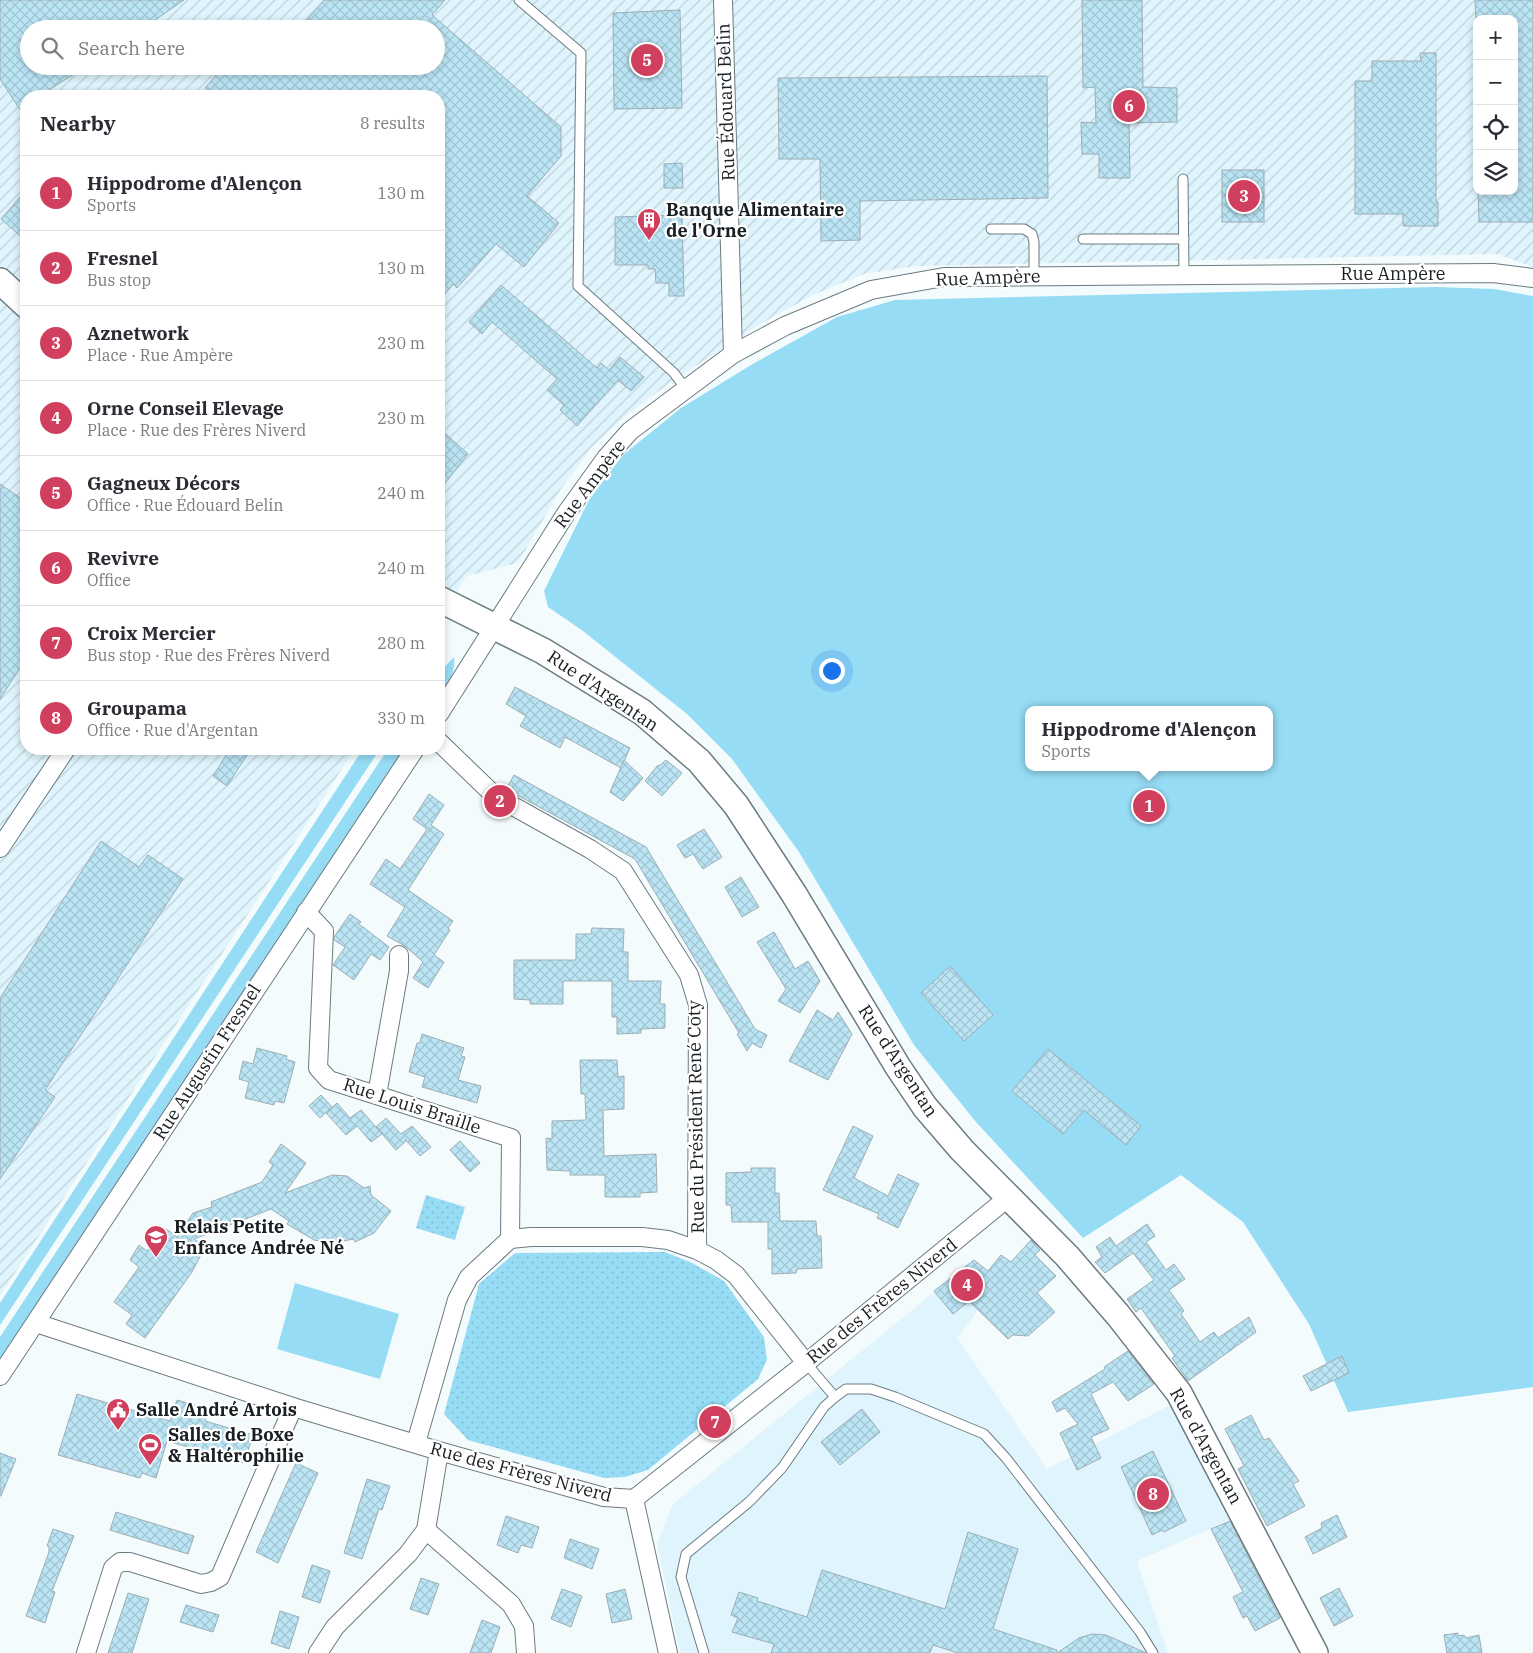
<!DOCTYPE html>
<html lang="en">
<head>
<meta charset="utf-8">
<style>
  body { margin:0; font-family:"IBM Plex Serif",serif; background:#f2f2f3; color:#2b2b33 }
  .controls { position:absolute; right:15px; top:15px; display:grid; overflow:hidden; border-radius:10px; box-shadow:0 2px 8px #0003 }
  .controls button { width:45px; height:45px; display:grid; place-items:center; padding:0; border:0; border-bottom:1px solid #e1e1e2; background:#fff; color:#2b2b33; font:25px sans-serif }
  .you { position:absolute; left:831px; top:670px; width:18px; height:18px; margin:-12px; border:4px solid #fff; border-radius:50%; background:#1a73e8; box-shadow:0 0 0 8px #1a73e833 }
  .badge { display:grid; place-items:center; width:32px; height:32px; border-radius:50%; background:#d0405e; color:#fff; font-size:16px; font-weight:700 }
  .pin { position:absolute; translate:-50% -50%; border:2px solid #fff; box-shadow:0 1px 5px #0006 }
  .popup { position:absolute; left:1025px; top:706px; width:248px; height:65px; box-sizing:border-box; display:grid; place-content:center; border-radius:10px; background:#fff; filter:drop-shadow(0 1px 4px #0005); font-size:16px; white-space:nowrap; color:#7c7c81 }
  .popup b { font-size:19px; color:#2b2b33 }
  .popup::after { content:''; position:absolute; left:50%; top:100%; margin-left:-10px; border:10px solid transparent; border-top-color:#fff }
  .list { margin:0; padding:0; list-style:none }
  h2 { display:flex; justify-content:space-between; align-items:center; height:65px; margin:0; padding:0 20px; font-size:21px }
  h2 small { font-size:16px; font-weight:400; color:#7c7c81 }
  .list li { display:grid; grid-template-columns:32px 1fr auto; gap:15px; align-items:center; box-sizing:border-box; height:75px; padding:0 20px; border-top:1px solid #e1e1e2 }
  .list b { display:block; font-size:19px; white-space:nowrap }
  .list p { margin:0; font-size:16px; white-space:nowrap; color:#7c7c81 }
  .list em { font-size:16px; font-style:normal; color:#7c7c81 }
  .icon { flex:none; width:28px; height:28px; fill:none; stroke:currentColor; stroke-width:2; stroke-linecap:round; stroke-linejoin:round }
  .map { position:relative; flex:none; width:1533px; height:1653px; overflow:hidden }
  .search { position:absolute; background:#fff; box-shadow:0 2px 8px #0003; left:20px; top:20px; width:425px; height:55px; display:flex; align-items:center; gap:12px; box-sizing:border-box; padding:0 18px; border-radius:28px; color:#7c7c81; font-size:19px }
  .panel { position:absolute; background:#fff; box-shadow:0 2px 8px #0003; left:20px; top:90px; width:425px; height:665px; border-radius:20px }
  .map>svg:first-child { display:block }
  .built { fill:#dff4fc }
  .industrial { fill:url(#industrial-furrows); fill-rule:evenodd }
  .green { fill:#96dcf5; fill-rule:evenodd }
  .park { fill:url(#park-dots) }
  .building { fill:url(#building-cross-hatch); stroke:#9daeb4 }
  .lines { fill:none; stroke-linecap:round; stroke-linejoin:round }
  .lane-casing { stroke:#6c7b81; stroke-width:11 }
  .street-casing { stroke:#6c7b81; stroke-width:20 }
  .secondary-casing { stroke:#6c7b81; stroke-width:28 }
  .lane { stroke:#fff; stroke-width:9 }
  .street { stroke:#fff; stroke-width:18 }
  .secondary { stroke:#fff; stroke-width:25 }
  .labels { text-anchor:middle; stroke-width:4.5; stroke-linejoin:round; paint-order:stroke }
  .street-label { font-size:18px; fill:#191f22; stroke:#fff }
  .poi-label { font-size:18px; font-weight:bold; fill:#191f22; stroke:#fff; text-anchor:start }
</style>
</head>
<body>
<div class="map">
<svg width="1533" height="1653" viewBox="0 0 1533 1653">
  <defs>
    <pattern id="industrial-furrows" width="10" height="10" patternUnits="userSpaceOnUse" patternTransform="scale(1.25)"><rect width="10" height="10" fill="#dff4fc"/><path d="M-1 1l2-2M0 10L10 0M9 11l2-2" fill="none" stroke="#bfd1d8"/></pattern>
    <pattern id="park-dots" width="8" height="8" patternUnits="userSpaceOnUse" patternTransform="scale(1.25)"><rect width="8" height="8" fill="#96dcf5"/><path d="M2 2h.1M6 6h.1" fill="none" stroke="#81bcd2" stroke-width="1.8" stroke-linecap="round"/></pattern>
    <pattern id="building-cross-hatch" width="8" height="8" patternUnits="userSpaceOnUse" patternTransform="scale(1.25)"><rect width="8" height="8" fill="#bbe5f5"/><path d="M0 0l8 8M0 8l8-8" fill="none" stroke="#a0c4d2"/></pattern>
  </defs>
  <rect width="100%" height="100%" fill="#f4fbfd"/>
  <!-- built -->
  <polygon class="built" points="974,1260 998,1283 957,1338 1047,1469 1170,1405 1232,1519 1137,1561 1168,1653 680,1653 657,1544 673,1504"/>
  <!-- industrial -->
  <path class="industrial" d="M0,0H1533V267L1498,254L916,266L864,274L813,295L762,323L674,380L628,414L593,446L561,489L518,563L466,576L439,622V96H26V749H355L0,1296ZM1477,19H1514V191H1477ZM29,29H436V66H29Z"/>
  <!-- green -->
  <g class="green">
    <path d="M1437,287L1494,289L1533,296V1387L1348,1412L1309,1324L1243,1222L1181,1175L1083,1238L976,1122L914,1045L799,852L732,759L687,714L583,631L548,607L544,591L589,500L623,455L681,408L751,365L837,317L895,300ZM1029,710H1269V767H1029Z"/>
    <path d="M454,657C456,668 450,686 439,691V673Z"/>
    <polygon points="363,749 380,749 0,1325 0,1303"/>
    <polygon points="388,749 404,749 0,1360 0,1337"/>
    <polygon points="295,1283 399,1314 380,1379 277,1349"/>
  </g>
  <!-- park -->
  <g class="park">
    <polygon points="426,1195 465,1207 455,1240 416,1228"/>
    <polygon points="665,1252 692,1263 724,1281 764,1337 767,1360 758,1379 648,1470 625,1477 604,1478 468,1440 444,1414 479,1284 515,1253"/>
  </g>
  <!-- building -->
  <g class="building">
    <polygon points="0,0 184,0 142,29 29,29 29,66 86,66 40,96 26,96 26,119 0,79"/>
    <polygon points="324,0 445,0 432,15 561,127 561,156 527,196 559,223 524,267 496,244 457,288 453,284 439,301 439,96 215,96 205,88 224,66 436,66 436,29 299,29"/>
    <polygon points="1082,0 1142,0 1143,87 1177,88 1177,122 1129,123 1130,178 1099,178 1099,154 1082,154 1081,122 1096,123 1095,87 1083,88"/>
    <polygon points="1475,0 1533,0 1533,222 1479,222 1478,191 1514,191 1514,19 1476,19"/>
    <polygon points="680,10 682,108 614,109 613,13"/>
    <polygon points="1420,53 1436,53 1436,202 1438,202 1438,226 1403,226 1403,214 1355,214 1355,81 1372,81 1372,61 1421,61"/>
    <polygon points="1047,76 1048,198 860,201 860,240 821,241 820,159 779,159 778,78"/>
    <polygon points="682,163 683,188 664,188 664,164"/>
    <rect x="1222" y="170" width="42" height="52"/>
    <polygon points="26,190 26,241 1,219"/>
    <polygon points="682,215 684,296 669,296 669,283 656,283 655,269 648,269 648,265 615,265 615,217"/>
    <polygon points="501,285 597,368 601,363 609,370 620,357 644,377 631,391 618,380 577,426 560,410 564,405 547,390 557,379 492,322 482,334 469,322"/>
    <polygon points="439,428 468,454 439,491"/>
    <polygon points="0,484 26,502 26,659 0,699"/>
    <polygon points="515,687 630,748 621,768 565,737 560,748 520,726 526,716 506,704"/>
    <polygon points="230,749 251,749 227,786 213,776"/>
    <polygon points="624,760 643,778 623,801 610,792"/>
    <polygon points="666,760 682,773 662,796 645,781 658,765 659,766"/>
    <polygon points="514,775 646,847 755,1029 767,1035 761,1048 752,1043 747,1051 737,1034 739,1033 635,859 506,789"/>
    <polygon points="429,794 444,805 431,825 444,834 408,890 453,921 448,928 450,930 434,955 444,962 428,988 413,978 423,962 405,946 387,936 405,907 370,884 386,859 400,869 427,829 413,819"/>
    <polygon points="704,829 722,857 703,869 693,854 685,858 677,845"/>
    <polygon points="101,841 139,867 148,855 183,879 45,1090 55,1097 0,1179 0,998"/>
    <polygon points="741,877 759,907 742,917 725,887"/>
    <polygon points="350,914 361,922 359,924 389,947 380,960 371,954 354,980 333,965 345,947 334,940 334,937"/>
    <polygon points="592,928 624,929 623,952 628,952 628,981 661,981 660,1004 665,1004 665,1028 641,1029 641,1033 617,1034 617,1017 612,1017 612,981 563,981 563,1004 530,1004 530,1000 514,999 514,960 576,960 576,934 591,934"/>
    <polygon points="774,932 795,969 808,961 820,981 800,1013 778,1001 786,989 757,942"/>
    <polygon points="950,966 993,1015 964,1041 921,993"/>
    <polygon points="817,1010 833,1020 838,1012 852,1034 828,1080 789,1061"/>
    <polygon points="422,1034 464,1048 461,1056 465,1057 458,1080 481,1086 477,1103 422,1087 425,1077 409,1072 417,1043 420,1043"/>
    <polygon points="257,1048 287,1056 286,1059 295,1062 284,1103 275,1101 274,1105 245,1098 249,1082 239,1079 243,1061 253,1064"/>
    <polygon points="1048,1049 1141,1126 1126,1145 1084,1110 1063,1134 1012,1091"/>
    <polygon points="580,1060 617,1060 618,1077 624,1076 624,1109 603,1110 604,1156 656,1154 657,1192 640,1193 640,1197 605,1197 605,1175 570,1175 570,1171 547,1170 546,1138 552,1139 552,1121 586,1120 585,1094 581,1094"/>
    <polygon points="321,1095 332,1107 320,1118 309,1106"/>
    <polygon points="337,1103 350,1118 361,1110 382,1134 371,1142 357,1126 346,1135 326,1113"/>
    <polygon points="386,1118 401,1134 412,1126 431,1147 420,1156 405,1139 406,1141 396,1150 376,1127"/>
    <polygon points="853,1126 873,1136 854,1178 888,1196 898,1174 919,1184 898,1228 877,1218 879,1214 823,1190"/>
    <polygon points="460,1141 480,1163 470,1172 450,1150"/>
    <polygon points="281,1144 306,1163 285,1193 332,1175 347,1176 364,1188 370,1186 371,1195 391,1211 374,1233 355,1242 354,1239 332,1243 314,1240 287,1224 289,1221 271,1209 194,1239 205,1247 192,1272 145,1338 126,1324 132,1315 114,1302 139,1267 130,1260 139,1245 147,1251 166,1229 177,1237 193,1213 212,1207 211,1202 262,1182 273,1165 269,1162"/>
    <polygon points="751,1168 775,1168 775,1193 779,1193 780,1221 816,1221 817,1236 821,1236 822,1268 797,1269 796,1273 772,1274 772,1249 768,1249 768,1222 732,1222 731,1205 726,1205 726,1173 751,1172"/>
    <polygon points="1147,1224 1155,1236 1146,1242 1166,1270 1174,1264 1185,1279 1169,1290 1184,1311 1181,1314 1200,1342 1214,1332 1218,1338 1249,1317 1256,1332 1188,1381 1172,1358 1175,1356 1141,1308 1136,1312 1127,1299 1154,1280 1133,1253 1105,1273 1095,1262 1102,1257 1096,1247 1110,1237 1116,1246"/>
    <polygon points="1031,1240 1040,1250 1035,1255 1056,1276 1037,1293 1055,1312 1028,1336 1013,1335 1008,1339 969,1301 953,1314 934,1291 974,1260 988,1271 1001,1255 1011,1262"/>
    <polygon points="1128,1351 1154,1384 1128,1401 1113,1382 1091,1394 1109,1429 1091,1437 1101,1458 1077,1470 1060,1433 1078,1424 1065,1408 1057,1412 1052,1402 1105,1369 1104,1367"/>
    <polygon points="1342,1356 1349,1373 1311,1391 1303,1376"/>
    <polygon points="77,1394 170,1421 177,1400 208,1409 205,1421 253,1435 244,1463 167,1441 156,1478 142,1473 140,1478 58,1455"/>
    <polygon points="862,1409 880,1432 840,1465 821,1442"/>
    <polygon points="1251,1415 1264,1440 1269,1438 1299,1481 1293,1484 1305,1506 1267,1526 1238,1469 1244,1466 1225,1429"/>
    <polygon points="1153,1451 1186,1521 1164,1532 1162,1530 1152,1535 1121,1467"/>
    <polygon points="0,1453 16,1459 1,1496 0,1496"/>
    <polygon points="296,1463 318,1473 278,1563 256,1552"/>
    <polygon points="367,1479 390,1486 382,1510 379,1509 362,1559 344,1553"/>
    <polygon points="116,1512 194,1536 188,1554 110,1530"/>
    <polygon points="1337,1515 1347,1537 1313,1554 1305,1537 1322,1528 1321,1523"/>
    <polygon points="506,1516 539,1527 532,1548 521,1545 518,1553 497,1545"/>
    <polygon points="1230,1521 1280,1618 1255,1631 1247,1616 1243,1618 1233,1597 1243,1592 1211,1529"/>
    <polygon points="53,1529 74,1536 52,1591 55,1592 45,1623 26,1616 49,1552 49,1546 47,1546"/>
    <polygon points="968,1532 1018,1549 993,1629 1057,1650 1056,1653 958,1653 933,1645 930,1653 771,1653 774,1644 732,1632 738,1618 731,1615 739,1592 758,1598 757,1601 807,1617 822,1570 945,1609"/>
    <polygon points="570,1539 599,1549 592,1569 564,1558"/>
    <polygon points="312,1565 330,1571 320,1603 302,1597"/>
    <polygon points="421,1578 439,1584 428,1615 410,1609"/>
    <polygon points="1339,1588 1353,1616 1334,1626 1320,1598"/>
    <polygon points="562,1589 582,1596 571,1627 551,1619"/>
    <polygon points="625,1589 632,1619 612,1623 606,1594"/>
    <polygon points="128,1593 149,1599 132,1653 108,1653"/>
    <polygon points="186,1605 219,1615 213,1632 180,1622"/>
    <polygon points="280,1611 299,1617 289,1649 271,1643"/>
    <polygon points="482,1620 500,1627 491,1653 470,1653"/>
    <polygon points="1458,1633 1458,1636 1464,1635 1466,1638 1479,1635 1482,1653 1447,1653 1444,1635"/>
    <polygon points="1092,1634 1106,1635 1146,1653 1057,1653 1079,1638"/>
  </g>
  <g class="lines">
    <!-- lane casing -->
    <g class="lane-casing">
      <g id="lane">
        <polyline points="519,0 581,53 578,286 674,373 686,389"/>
        <polyline points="1183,179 1184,275"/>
        <polyline points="991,229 1024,229 1032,234 1034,242 1034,276"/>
        <polyline points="1083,239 1184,239"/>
        <polyline points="806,1363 835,1397 846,1389 871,1389 895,1397 984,1434 1006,1458 1140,1632 1153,1653"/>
        <polyline points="704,1653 681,1577 686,1554 749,1502 782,1468 824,1407 835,1397"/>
      </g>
    </g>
    <!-- street casing -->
    <g class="street-casing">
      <g id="street">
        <polyline points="723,0 733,354"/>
        <polyline points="439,714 567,512 606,458 630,431 733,354 785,326 871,290 944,277 1493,273 1533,278"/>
        <polyline points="439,742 495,796 590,849 623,871 689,975 698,1005 697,1250"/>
        <polyline points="0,848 66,749"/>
        <polyline points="306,912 324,931 318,1068 329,1080 511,1138 510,1239"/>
        <polyline points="377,1095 399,971 399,955"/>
        <polyline points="510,1239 531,1237 642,1237 668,1240 697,1250 716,1260 736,1275 806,1363"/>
        <polyline points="36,1323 293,1407 439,1451 604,1497 634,1499 806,1363 999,1205 1006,1196"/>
        <polyline points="0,1376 415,749"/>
        <polyline points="416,1443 457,1300 469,1277 510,1239"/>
        <polyline points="634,1499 668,1653"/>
        <polyline points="426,1530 511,1604 524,1626 526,1653"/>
        <polyline points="86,1653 113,1568 120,1562 130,1562 201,1584 211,1582 220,1577 293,1407"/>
        <polyline points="318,1653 335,1627 408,1554 426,1530 439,1451"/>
      </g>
    </g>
    <!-- secondary casing -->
    <g class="secondary-casing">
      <g id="secondary">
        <polyline points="0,281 26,305"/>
        <polyline points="439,599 543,651 642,712 699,761 736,805 794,894 898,1067 925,1107 962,1150 1067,1256 1118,1315 1179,1393 1315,1653"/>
      </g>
    </g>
    <!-- lane -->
    <use href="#lane" class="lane"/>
    <!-- street -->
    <use href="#street" class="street"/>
    <!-- secondary -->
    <use href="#secondary" class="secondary"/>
  </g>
  <!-- icons -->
  <defs>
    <g id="building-pin" transform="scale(1.25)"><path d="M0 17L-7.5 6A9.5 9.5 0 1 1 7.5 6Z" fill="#d0405e" stroke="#fff"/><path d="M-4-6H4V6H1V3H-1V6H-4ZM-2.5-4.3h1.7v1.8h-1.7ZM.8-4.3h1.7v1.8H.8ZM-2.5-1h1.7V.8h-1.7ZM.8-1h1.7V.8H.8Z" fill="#fff"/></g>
    <g id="school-pin" transform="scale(1.25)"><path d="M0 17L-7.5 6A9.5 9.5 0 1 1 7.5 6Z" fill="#d0405e" stroke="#fff"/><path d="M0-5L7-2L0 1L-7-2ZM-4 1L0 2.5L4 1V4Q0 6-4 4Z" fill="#fff"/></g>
    <g id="civic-pin" transform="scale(1.25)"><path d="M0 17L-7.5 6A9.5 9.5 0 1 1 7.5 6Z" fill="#d0405e" stroke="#fff"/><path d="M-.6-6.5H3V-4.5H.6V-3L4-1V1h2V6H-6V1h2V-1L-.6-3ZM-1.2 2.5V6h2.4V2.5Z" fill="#fff"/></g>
    <g id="stadium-pin" transform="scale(1.25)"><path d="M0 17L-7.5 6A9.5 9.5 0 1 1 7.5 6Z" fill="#d0405e" stroke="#fff"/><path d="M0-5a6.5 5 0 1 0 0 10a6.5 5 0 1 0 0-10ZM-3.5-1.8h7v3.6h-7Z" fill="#fff"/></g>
  </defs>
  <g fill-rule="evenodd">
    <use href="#building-pin" x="649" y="220"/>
    <use href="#school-pin" x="156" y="1237"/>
    <use href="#civic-pin" x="118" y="1410"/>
    <use href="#stadium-pin" x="150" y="1445"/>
  </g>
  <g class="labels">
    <!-- street labels -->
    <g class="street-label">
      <text transform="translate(726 102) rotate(-92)" y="6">Rue Édouard Belin</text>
      <text x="1393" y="280">Rue Ampère</text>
      <text transform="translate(988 278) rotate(-2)" y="6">Rue Ampère</text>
      <text transform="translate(590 484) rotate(-53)" y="6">Rue Ampère</text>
      <text transform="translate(603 691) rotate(34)" y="6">Rue d'Argentan</text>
      <text transform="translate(898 1061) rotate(57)" y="6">Rue d'Argentan</text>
      <text transform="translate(207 1062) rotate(-57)" y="6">Rue Augustin Fresnel</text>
      <text transform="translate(412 1106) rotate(18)" y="6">Rue Louis Braille</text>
      <text transform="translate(696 1117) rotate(-91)" y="6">Rue du Président René Coty</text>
      <text transform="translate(882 1301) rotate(-39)" y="6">Rue des Frères Niverd</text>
      <text transform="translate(1206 1446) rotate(61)" y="6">Rue d'Argentan</text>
      <text transform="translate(521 1472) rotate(15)" y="6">Rue des Frères Niverd</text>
    </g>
    <!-- poi labels -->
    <g class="poi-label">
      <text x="666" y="216">Banque Alimentaire<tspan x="666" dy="21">de l'Orne</tspan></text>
      <text x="174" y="1233">Relais Petite<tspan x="174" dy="21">Enfance Andrée Né</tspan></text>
      <text x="136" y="1416">Salle André Artois</text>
      <text x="168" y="1441">Salles de Boxe<tspan x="168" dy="21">&amp; Haltérophilie</tspan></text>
    </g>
  </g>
</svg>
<div class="controls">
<button>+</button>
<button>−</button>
<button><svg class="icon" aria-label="locate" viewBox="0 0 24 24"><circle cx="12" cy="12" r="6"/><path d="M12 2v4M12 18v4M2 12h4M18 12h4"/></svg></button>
<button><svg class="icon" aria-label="layers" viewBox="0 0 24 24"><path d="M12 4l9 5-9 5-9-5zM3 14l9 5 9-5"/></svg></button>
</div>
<div class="you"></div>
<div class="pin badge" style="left:1149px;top:806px">1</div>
<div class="popup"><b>Hippodrome d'Alençon</b>Sports</div>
<div class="pin badge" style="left:500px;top:801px">2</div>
<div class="pin badge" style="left:1244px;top:196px">3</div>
<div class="pin badge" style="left:967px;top:1285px">4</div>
<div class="pin badge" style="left:647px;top:60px">5</div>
<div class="pin badge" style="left:1129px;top:106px">6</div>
<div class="pin badge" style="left:715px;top:1422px">7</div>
<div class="pin badge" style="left:1153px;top:1494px">8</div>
<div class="search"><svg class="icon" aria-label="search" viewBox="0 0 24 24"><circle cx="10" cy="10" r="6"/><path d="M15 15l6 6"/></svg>Search here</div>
<section class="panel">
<h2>Nearby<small>8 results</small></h2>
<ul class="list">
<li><span class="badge">1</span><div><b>Hippodrome d'Alençon</b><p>Sports</p></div><em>130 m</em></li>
<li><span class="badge">2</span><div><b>Fresnel</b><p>Bus stop</p></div><em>130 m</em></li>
<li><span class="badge">3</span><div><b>Aznetwork</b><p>Place · Rue Ampère</p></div><em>230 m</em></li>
<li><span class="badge">4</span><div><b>Orne Conseil Elevage</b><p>Place · Rue des Frères Niverd</p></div><em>230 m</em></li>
<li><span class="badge">5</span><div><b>Gagneux Décors</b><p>Office · Rue Édouard Belin</p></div><em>240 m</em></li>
<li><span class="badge">6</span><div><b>Revivre</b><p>Office</p></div><em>240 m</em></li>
<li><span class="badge">7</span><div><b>Croix Mercier</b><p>Bus stop · Rue des Frères Niverd</p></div><em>280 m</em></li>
<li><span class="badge">8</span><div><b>Groupama</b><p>Office · Rue d'Argentan</p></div><em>330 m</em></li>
</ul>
</section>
</div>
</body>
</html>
